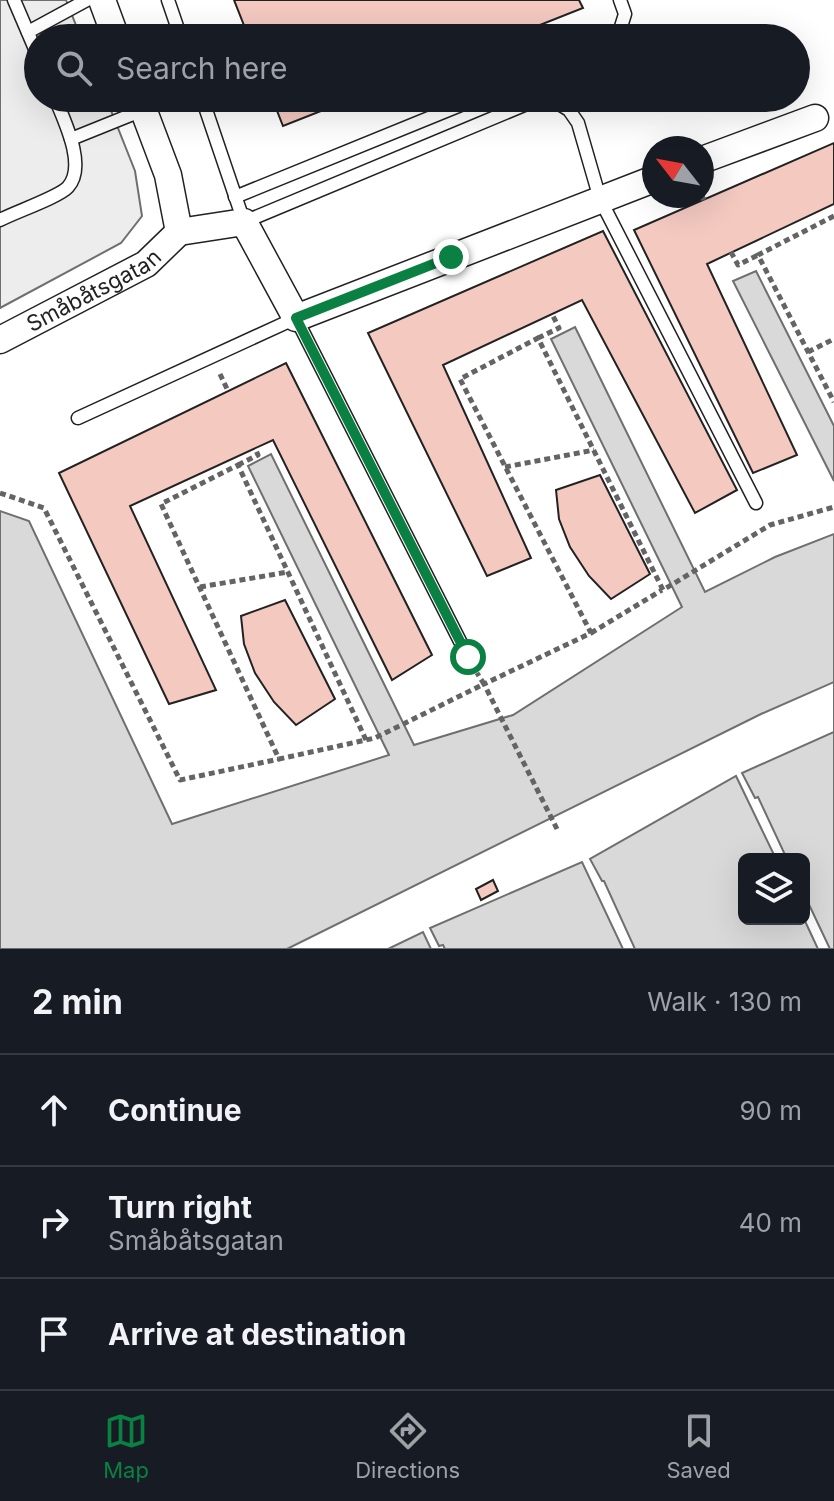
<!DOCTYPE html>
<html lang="en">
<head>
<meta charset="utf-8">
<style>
  body { margin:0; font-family:Inter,sans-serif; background:#20242c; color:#f1f3f6 }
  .controls { position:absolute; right:24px; bottom:24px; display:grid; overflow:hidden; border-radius:12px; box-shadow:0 8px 32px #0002 }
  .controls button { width:72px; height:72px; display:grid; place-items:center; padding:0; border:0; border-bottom:2px solid #363941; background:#171b24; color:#f1f3f6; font:40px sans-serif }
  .compass { position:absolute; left:642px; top:136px; width:72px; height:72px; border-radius:50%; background:#171b24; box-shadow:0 8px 32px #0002; rotate:301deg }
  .stop { position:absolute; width:24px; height:24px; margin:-18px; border:6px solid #0b8043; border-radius:50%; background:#fff }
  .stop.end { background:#0b8043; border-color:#fff; box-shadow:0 2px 8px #0008 }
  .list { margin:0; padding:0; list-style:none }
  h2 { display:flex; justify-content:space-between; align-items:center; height:104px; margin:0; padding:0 32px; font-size:34px }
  h2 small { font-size:26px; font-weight:400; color:#9ea1a6 }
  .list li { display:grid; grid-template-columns:52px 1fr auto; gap:24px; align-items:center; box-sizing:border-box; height:112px; padding:0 32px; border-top:2px solid #363941 }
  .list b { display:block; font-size:30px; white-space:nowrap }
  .list p { margin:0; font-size:26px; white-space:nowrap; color:#9ea1a6 }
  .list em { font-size:26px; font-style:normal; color:#9ea1a6 }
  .icon { flex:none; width:44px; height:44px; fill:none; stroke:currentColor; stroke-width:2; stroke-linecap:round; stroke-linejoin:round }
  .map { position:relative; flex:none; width:834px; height:949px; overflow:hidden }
  .search { position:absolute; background:#171b24; box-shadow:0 8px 32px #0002; left:24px; right:24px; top:24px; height:88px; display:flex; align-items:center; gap:20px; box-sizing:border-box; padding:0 28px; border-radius:44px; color:#9ea1a6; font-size:30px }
  .sheet { height:440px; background:#171b24 }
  nav { display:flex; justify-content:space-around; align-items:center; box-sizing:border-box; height:112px; border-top:2px solid #363941; background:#171b24; font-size:22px; color:#9ea1a6 }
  nav a { display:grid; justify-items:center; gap:4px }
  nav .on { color:#0b8043 }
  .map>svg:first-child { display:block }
  .parking { fill:#ededed; stroke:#6f6f6f; stroke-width:2 }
  .water { fill:#d9d9d9; stroke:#6f6f6f; stroke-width:2; fill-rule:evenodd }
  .pier { fill:#fff; stroke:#6f6f6f; stroke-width:2 }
  .building { fill:#f3c9c0; stroke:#222; stroke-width:2 }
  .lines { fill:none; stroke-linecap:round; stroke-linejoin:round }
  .service-casing { stroke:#222; stroke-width:15 }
  .minor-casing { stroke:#222; stroke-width:29 }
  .path { stroke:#646464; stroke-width:5; stroke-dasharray:6 4; stroke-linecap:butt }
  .service { stroke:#fff; stroke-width:12 }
  .minor { stroke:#fff; stroke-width:26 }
  .route { stroke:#0b8043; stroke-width:10 }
  .labels { text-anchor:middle; stroke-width:6; stroke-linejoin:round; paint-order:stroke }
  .street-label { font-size:22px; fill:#222; stroke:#fff }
</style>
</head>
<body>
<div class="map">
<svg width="834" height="949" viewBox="0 0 834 949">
  <rect width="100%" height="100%" fill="#fff"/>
  <!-- parking -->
  <polygon class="parking" points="0,0 66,0 81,38 38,38 38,98 106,98 135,171 142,216 121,243 0,308"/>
  <!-- water -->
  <g class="water">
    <polygon points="756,271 834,426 834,481 733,281"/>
    <path d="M575,327L705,592L775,557L834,534V949H0V511L29,521L172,824L389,755L248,466L271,454L414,745L513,715L682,607L551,339ZM744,859H804V919H744Z"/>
  </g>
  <!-- pier -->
  <g class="pier">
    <polygon points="834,682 834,732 742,773 755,798 758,797 787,859 776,859 736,776 590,859 602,881 604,881 635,949 623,949 582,862 430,928 439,946 443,945 445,949 431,949 423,932 388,949 287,949 761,714"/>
    <polygon points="804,894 830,949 818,949 804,919"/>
  </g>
  <!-- building -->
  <g class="building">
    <polygon points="234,0 579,0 583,8 507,38 249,38"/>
    <polygon points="272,98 354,98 283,126"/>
    <polygon points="834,143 834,204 707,264 797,455 753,473 634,230"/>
    <polygon points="603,231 737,490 695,513 582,300 443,365 531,558 487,576 368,333"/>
    <polygon points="286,363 432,655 392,680 273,440 130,506 216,690 169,704 59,473"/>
    <polygon points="600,475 650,574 611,599 589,576 570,547 559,519 556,490"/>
    <polygon points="285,600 335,699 296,725 274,702 255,673 244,644 241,616"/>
    <polygon points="493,880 498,891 481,900 476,889"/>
  </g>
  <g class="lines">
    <!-- service casing -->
    <g class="service-casing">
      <g id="service">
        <polyline points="14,0 38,56"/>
        <polyline points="168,0 181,38"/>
        <polyline points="28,32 87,0"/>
        <polyline points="614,38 619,33 625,14 620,0"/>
        <polyline points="202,98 244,222 529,103 544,99 556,102 569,110 578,123 600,199 756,503"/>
        <polyline points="71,139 143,110"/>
        <polyline points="235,197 478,98"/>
        <path d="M0,220C15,212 59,197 68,187C87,166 64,120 55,98"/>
        <polyline points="78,418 296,318 468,657"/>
      </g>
    </g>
    <!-- minor casing -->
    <g class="minor-casing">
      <g id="minor">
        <polyline points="102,0 116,38"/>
        <polyline points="702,160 815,118"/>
        <polyline points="179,232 244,222 296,318 654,179"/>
        <path id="s1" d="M0,340L146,264L179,232L168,175L139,98"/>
      </g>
    </g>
    <!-- path -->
    <g class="path">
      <polyline points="702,196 704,200"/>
      <polyline points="834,216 758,255 834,402"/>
      <polyline points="731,252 738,265 758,255"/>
      <polyline points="538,338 559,328 552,314"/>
      <polyline points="808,352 834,339"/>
      <polyline points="220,374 228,391"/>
      <polyline points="238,465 258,455 255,448"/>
      <polyline points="505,467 594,450"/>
      <polyline points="0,493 44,508 180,780 279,759"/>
      <polyline points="200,587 288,572"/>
      <polyline points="591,633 662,590"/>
      <polyline points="366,740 238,465 161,504 279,759 366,740 375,738 484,684 477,673"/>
      <polyline points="557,829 484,684 591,633 460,379 538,338 663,590 770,525 834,507"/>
    </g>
    <!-- service -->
    <use href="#service" class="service"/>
    <!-- minor -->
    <use href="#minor" class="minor"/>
  </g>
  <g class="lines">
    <!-- route -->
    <polyline class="route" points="451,257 296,318 468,657"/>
  </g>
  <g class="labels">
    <!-- street labels -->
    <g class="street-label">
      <text dy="8" stroke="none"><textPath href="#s1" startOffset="106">Småbåtsgatan</textPath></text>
    </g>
  </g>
</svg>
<div class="controls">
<button><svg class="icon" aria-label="layers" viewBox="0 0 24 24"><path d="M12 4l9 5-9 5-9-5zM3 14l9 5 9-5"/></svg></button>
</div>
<svg class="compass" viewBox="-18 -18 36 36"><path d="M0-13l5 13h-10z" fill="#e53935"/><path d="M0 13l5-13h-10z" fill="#9ea1a6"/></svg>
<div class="stop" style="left:468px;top:657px"></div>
<div class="stop end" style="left:451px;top:257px"></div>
<div class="search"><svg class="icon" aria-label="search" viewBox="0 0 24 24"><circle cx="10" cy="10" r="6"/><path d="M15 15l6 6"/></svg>Search here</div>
</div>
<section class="sheet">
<h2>2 min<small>Walk · 130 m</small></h2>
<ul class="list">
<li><svg class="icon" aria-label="ahead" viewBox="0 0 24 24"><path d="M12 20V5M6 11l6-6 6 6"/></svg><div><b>Continue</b></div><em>90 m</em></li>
<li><svg class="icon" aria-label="right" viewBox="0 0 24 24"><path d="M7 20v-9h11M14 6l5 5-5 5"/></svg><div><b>Turn right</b><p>Småbåtsgatan</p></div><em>40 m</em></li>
<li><svg class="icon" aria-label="arrive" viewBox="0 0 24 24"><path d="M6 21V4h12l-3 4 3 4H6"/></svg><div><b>Arrive at destination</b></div></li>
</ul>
</section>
<nav>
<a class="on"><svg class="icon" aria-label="map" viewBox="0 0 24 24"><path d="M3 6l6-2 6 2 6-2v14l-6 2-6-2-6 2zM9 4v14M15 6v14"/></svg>Map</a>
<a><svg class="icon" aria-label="directions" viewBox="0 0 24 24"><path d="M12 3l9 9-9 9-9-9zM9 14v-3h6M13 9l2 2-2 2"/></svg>Directions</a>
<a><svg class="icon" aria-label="saved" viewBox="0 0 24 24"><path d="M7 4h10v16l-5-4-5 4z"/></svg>Saved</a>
</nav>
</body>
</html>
